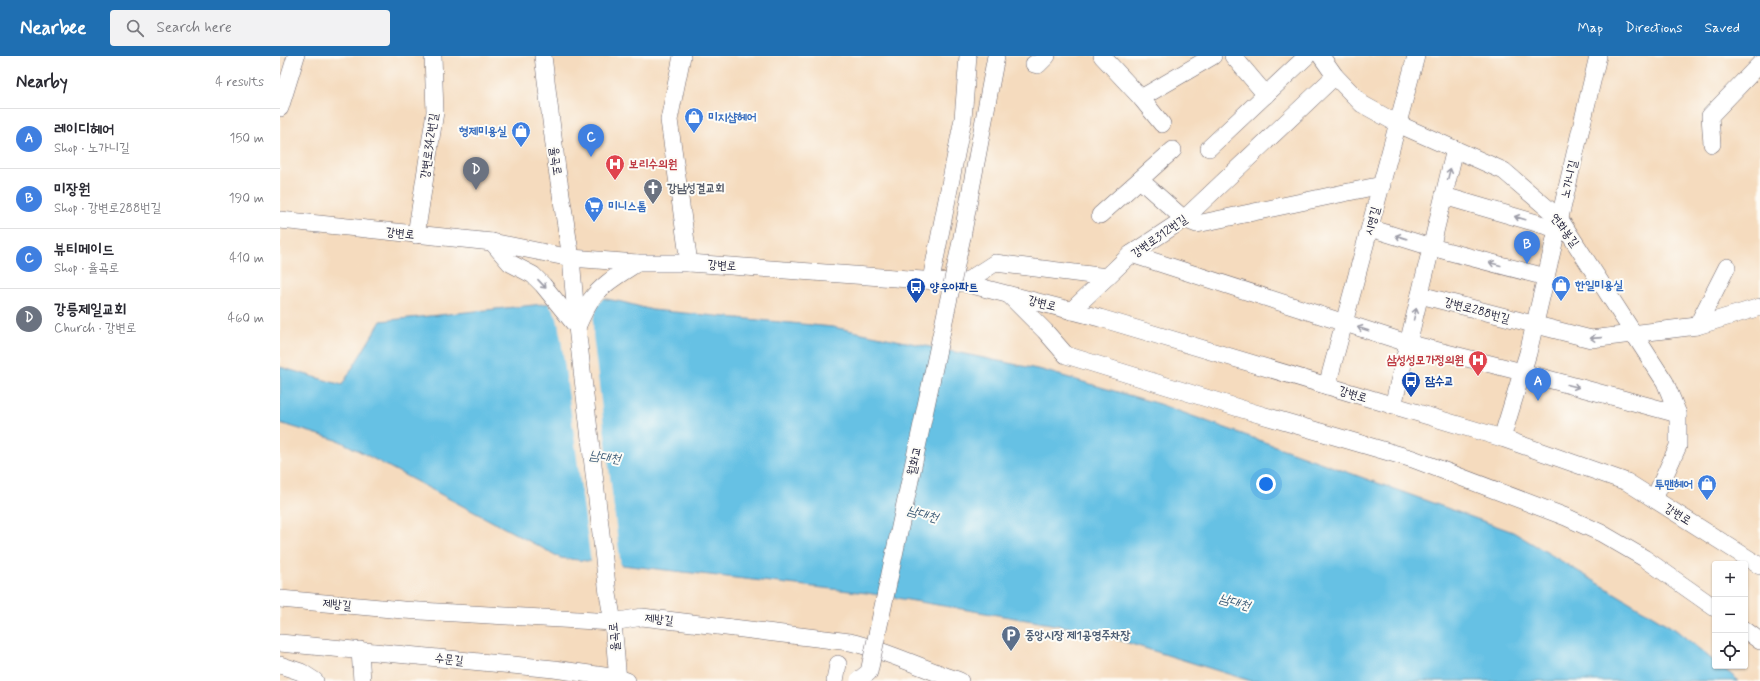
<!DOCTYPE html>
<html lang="en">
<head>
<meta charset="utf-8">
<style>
  body { margin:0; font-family:Mynerve,"Poor Story",sans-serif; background:#f2f2f3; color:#2b2b33 }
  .controls { position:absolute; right:12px; bottom:12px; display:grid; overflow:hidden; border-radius:4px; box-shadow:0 1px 3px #0004 }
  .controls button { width:36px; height:36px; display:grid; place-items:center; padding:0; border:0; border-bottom:1px solid #e1e1e2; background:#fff; color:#2b2b33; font:20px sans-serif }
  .you { position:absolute; left:986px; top:428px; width:14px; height:14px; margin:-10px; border:3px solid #fff; border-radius:50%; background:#1a73e8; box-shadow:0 0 0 6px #1a73e833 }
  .badge { display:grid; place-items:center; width:26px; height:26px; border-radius:50%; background:#1f6fb2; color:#fff; font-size:13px; font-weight:700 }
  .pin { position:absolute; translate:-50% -33px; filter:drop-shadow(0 1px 2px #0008) }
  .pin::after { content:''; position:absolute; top:21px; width:14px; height:12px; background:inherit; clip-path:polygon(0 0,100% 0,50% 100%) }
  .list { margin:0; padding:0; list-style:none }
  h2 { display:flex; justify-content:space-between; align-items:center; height:52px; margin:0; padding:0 16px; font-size:17px }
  h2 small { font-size:13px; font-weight:400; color:#7c7c81 }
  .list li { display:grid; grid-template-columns:26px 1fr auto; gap:12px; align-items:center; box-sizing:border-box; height:60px; padding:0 16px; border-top:1px solid #e1e1e2 }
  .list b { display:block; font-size:15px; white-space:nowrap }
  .list p { margin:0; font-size:13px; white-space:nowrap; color:#7c7c81 }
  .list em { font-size:13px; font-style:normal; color:#7c7c81 }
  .icon { flex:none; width:22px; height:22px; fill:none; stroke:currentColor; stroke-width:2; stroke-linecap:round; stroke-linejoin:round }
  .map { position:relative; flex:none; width:1480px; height:625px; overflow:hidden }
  header { display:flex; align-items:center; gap:24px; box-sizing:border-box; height:56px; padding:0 20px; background:#1f6fb2; color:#fff }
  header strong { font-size:19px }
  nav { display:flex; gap:22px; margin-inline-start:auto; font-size:14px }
  .search { width:280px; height:36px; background:#f2f2f3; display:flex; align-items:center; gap:10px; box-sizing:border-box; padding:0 14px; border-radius:4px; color:#7c7c81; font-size:15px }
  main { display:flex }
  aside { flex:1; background:#fff }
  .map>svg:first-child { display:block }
  .water { fill:#66c1e4; stroke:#447290 }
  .pier { fill:#f5dbbe }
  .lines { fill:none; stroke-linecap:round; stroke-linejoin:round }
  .minor-casing { stroke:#6c6369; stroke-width:18 }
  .minor { stroke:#fff; stroke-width:17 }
  .minor-bridge-casing { stroke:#6c6369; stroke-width:18; stroke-linecap:butt }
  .minor-bridge { stroke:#fff; stroke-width:17 }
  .oneway { stroke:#9c9ca7 }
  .labels { text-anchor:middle; stroke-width:4; stroke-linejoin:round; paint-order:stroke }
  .shop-label { font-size:12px; font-weight:bold; fill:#366cbe; stroke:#fdfcf7; text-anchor:start }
  .street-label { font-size:12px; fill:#22223b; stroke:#fdfcf7 }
  .health-label { font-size:12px; font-weight:bold; fill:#be3a42; stroke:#fdfcf7; text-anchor:start }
  .worship-label { font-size:12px; font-weight:bold; fill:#5b616d; stroke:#fdfcf7; text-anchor:start }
  .transit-label { font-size:12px; font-weight:bold; fill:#164399; stroke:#fdfcf7; text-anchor:start }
  .service-label { font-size:12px; font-weight:bold; fill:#4e5e75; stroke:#fdfcf7; text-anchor:start }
  .water-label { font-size:13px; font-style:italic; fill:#3a5a76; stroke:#fdfcf7 }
</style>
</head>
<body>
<header>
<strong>Nearbee</strong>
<div class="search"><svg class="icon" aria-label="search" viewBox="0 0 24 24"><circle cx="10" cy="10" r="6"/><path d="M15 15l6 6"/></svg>Search here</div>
<nav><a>Map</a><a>Directions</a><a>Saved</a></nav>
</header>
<main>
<aside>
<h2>Nearby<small>4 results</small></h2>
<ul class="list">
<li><span class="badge" style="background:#3f7fe0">A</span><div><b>레이디헤어</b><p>Shop · 노가니길</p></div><em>150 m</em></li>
<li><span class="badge" style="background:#3f7fe0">B</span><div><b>미장원</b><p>Shop · 강변로288번길</p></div><em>190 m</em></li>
<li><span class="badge" style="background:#3f7fe0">C</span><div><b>뷰티메이드</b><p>Shop · 율곡로</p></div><em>410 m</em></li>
<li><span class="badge" style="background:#6b7280">D</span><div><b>강릉제일교회</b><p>Church · 강변로</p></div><em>460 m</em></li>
</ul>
</aside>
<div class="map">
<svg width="1480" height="625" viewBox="0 0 1480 625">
  <rect width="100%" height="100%" fill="#fdfcf7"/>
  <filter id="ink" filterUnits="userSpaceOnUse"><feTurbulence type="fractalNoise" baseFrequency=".025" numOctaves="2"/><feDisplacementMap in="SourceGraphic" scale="8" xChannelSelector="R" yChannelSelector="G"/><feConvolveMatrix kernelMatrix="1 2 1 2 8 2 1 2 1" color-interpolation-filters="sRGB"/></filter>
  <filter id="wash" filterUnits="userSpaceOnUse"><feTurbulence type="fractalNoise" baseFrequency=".012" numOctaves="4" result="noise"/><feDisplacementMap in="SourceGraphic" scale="16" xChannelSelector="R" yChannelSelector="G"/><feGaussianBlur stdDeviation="0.9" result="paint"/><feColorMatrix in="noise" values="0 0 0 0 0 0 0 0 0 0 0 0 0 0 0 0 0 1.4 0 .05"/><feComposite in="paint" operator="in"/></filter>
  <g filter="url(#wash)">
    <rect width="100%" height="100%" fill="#f5dbbe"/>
    <!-- water -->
    <polygon class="water" points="321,242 342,246 372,254 553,271 762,314 879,348 1233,476 1396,574 1435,606 1435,610 1441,610 1459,625 971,625 806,574 587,537 281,502 60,385 0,367 0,311 62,329 101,265"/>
    <!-- pier -->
    <polygon class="pier" points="324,241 317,251 313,264 313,279 341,511 311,507 281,283 277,262 267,245"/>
  </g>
  <g filter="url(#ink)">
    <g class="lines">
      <!-- minor casing -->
      <g class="minor-casing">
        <g id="minor">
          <polyline points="263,0 277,113 291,202 297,271 328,538 333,566 338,625"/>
          <polyline points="402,0 389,64 409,207"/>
          <polyline points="822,0 861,42 882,68"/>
          <polyline points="953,0 986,39"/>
          <polyline points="1041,0 1055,20 1082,48 1118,68 1224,115 1279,162 1385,326 1398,358 1398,390 1374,443"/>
          <polyline points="754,8 758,9 767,0"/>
          <polyline points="861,42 933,0"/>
          <polyline points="0,52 16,0"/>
          <polyline points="1432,88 1430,60 1480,8"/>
          <polyline points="929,92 1027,0"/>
          <polyline points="860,124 904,163 917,168 1102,129"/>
          <polyline points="1164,140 1277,173"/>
          <polyline points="820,159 893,94"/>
          <polyline points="0,164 212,186 291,202 357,207 409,207 684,227 820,262 1222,382 1347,426 1480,510"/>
          <polyline points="1090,172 1151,191 1266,221"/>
          <polyline points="136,179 155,56 153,0"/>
          <polyline points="682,181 716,0"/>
          <path d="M212,186L230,207L253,219L263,229L297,271C301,262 305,253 310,245C322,228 340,218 357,207"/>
          <polyline points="851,198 1127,287 1242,316 1398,358"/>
          <polyline points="651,224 683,63 688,0"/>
          <polyline points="684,227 715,207 827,221 851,198 904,163 1055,20"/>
          <polyline points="729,239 765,275 786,299 975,357 1133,403 1286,461 1321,477 1364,502 1435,552"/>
          <polyline points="1140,239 1311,283 1417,270 1480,251"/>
          <polyline points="791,255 827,221"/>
          <polyline points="1417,270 1447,211"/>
          <polyline points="1047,330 1136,0"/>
          <polyline points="1113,350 1175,93"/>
          <polyline points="1222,382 1248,297 1318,0"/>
          <path d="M0,543L123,554L333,566L362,561L570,586C608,595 643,613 680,625"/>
          <polyline points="1465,574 1480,585"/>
          <polyline points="0,587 274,613 338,622 347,625"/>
          <polyline points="80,594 82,625"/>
          <polyline points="0,609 21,616 35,625"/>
          <polyline points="555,625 558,608"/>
        </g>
      </g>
      <!-- minor -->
      <use href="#minor" class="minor"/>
      <!-- minor-bridge casing -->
      <g class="minor-bridge-casing">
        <polyline id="minor-bridge" points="579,624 589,616 682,181"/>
      </g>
      <!-- minor-bridge -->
      <use href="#minor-bridge" class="minor-bridge"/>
    </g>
    <!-- one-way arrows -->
    <defs><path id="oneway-shaft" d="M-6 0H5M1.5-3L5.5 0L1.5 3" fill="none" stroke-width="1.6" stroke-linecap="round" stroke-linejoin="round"/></defs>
    <g class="oneway">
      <use href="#oneway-shaft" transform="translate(1169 118) rotate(-76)"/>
      <use href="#oneway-shaft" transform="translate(1240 162) rotate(-164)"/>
      <use href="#oneway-shaft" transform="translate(1121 181) rotate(-163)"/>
      <use href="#oneway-shaft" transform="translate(1215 208) rotate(-165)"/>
      <use href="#oneway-shaft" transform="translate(262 228) rotate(47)"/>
      <use href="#oneway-shaft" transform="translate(1135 258) rotate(-76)"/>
      <use href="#oneway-shaft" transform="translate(1083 273) rotate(-162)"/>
      <use href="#oneway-shaft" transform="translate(1316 282) rotate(176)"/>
      <use href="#oneway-shaft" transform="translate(1293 330) rotate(15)"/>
    </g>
  </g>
  <!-- icons -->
  <defs>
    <g id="shop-pin" transform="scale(1)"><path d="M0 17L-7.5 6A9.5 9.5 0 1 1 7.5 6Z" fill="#3f7fe0" stroke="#fdfcf7"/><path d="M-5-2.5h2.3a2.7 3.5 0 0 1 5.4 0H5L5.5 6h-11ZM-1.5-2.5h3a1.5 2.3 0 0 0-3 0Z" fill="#fff"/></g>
    <g id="hospital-pin" transform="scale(1)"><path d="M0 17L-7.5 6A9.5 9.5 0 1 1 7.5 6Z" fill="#e0444e" stroke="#fdfcf7"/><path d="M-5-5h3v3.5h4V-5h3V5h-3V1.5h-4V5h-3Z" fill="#fff"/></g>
    <g id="church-pin" transform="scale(1)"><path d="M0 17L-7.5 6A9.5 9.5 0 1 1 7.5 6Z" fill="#6b7280" stroke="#fdfcf7"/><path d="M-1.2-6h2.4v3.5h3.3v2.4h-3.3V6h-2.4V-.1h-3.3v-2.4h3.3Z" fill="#fff"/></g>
    <g id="supermarket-pin" transform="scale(1)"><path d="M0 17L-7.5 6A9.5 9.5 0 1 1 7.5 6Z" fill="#3f7fe0" stroke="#fdfcf7"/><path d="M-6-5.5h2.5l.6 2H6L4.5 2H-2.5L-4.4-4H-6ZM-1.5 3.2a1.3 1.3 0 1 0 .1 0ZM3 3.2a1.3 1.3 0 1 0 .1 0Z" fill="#fff"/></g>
    <g id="bus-pin" transform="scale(1)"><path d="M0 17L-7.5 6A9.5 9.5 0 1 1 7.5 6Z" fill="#1a4fb4" stroke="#fdfcf7"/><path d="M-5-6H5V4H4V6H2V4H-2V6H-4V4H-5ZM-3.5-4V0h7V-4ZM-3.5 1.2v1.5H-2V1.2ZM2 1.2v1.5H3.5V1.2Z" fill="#fff"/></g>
    <g id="parking-pin" transform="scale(1)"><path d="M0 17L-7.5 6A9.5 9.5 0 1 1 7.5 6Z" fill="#5c6f8a" stroke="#fdfcf7"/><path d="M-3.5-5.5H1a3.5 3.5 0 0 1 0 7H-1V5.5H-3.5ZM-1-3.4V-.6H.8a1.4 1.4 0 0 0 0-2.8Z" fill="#fff"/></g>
  </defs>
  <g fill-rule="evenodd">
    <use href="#shop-pin" x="414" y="61"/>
    <use href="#shop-pin" x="241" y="75"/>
    <use href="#hospital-pin" x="335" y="108"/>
    <use href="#church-pin" x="373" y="132"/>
    <use href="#supermarket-pin" x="314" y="150"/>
    <use href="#shop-pin" x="1281" y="229"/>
    <use href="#bus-pin" x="636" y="231"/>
    <use href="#hospital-pin" x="1198" y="304"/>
    <use href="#bus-pin" x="1131" y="325"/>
    <use href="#shop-pin" x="1427" y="428"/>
    <use href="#parking-pin" x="731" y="579"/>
  </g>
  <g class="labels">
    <!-- shop labels -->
    <g class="shop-label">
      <text x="428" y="65">미지샵헤어</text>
      <text x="227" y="79" text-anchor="end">형제미용실</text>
      <text x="328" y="154">미니스톰</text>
      <text x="1295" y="233">한일미용실</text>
      <text x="1413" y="432" text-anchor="end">투맨헤어</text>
    </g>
    <!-- street labels -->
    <g class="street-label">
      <text transform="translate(149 90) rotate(-82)" y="4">강변로342번길</text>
      <text transform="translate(276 105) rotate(82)" y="4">율곡로</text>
      <text transform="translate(1289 123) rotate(-77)" y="4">노가니길</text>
      <text transform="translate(1092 165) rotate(-75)" y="4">시영길</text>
      <text transform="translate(1285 174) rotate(53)" y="4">연화봉길</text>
      <text transform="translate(120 177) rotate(6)" y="4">강변로</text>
      <text transform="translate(879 180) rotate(-35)" y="4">강변로312번길</text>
      <text transform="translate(442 209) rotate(4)" y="4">강변로</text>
      <text transform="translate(762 247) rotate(15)" y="4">강변로</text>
      <text transform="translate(1197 254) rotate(15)" y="4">강변로288번길</text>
      <text transform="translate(1073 338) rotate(17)" y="4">강변로</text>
      <text transform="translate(634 405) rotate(-78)" y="4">월화교</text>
      <text transform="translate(1398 458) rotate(32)" y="4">강변로</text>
      <text transform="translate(57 548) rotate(5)" y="4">제방길</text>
      <text transform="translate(379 563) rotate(6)" y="4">제방길</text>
      <text transform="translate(334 581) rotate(-95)" y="4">율곡로</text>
      <text transform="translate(169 603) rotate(6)" y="4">수문길</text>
    </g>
    <!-- health labels -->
    <g class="health-label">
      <text x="349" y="112">보리수의원</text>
      <text x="1184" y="308" text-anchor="end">삼성성모가정의원</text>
    </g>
    <!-- worship labels -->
    <g class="worship-label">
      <text x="387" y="136">강남성결교회</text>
    </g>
    <!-- transit labels -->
    <g class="transit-label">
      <text x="650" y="235">양우아파트</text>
      <text x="1145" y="329">잠수교</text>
    </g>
    <!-- service labels -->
    <g class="service-label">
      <text x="745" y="583">중앙시장 제1공영주차장</text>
    </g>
    <!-- water labels -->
    <g class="water-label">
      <text transform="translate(325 400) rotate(8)" y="5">남대천</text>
      <text transform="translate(643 457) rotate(16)" y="5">남대천</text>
      <text transform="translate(955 545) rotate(16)" y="5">남대천</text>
    </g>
  </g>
</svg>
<div class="controls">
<button>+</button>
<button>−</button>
<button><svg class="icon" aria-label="locate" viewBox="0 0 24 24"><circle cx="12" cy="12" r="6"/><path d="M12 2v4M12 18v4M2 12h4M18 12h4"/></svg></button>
</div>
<div class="you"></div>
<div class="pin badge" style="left:1258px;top:345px;background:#3f7fe0">A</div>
<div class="pin badge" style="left:1247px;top:208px;background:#3f7fe0">B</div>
<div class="pin badge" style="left:311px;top:101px;background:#3f7fe0">C</div>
<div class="pin badge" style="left:196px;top:134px;background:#6b7280">D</div>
</div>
</main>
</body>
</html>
